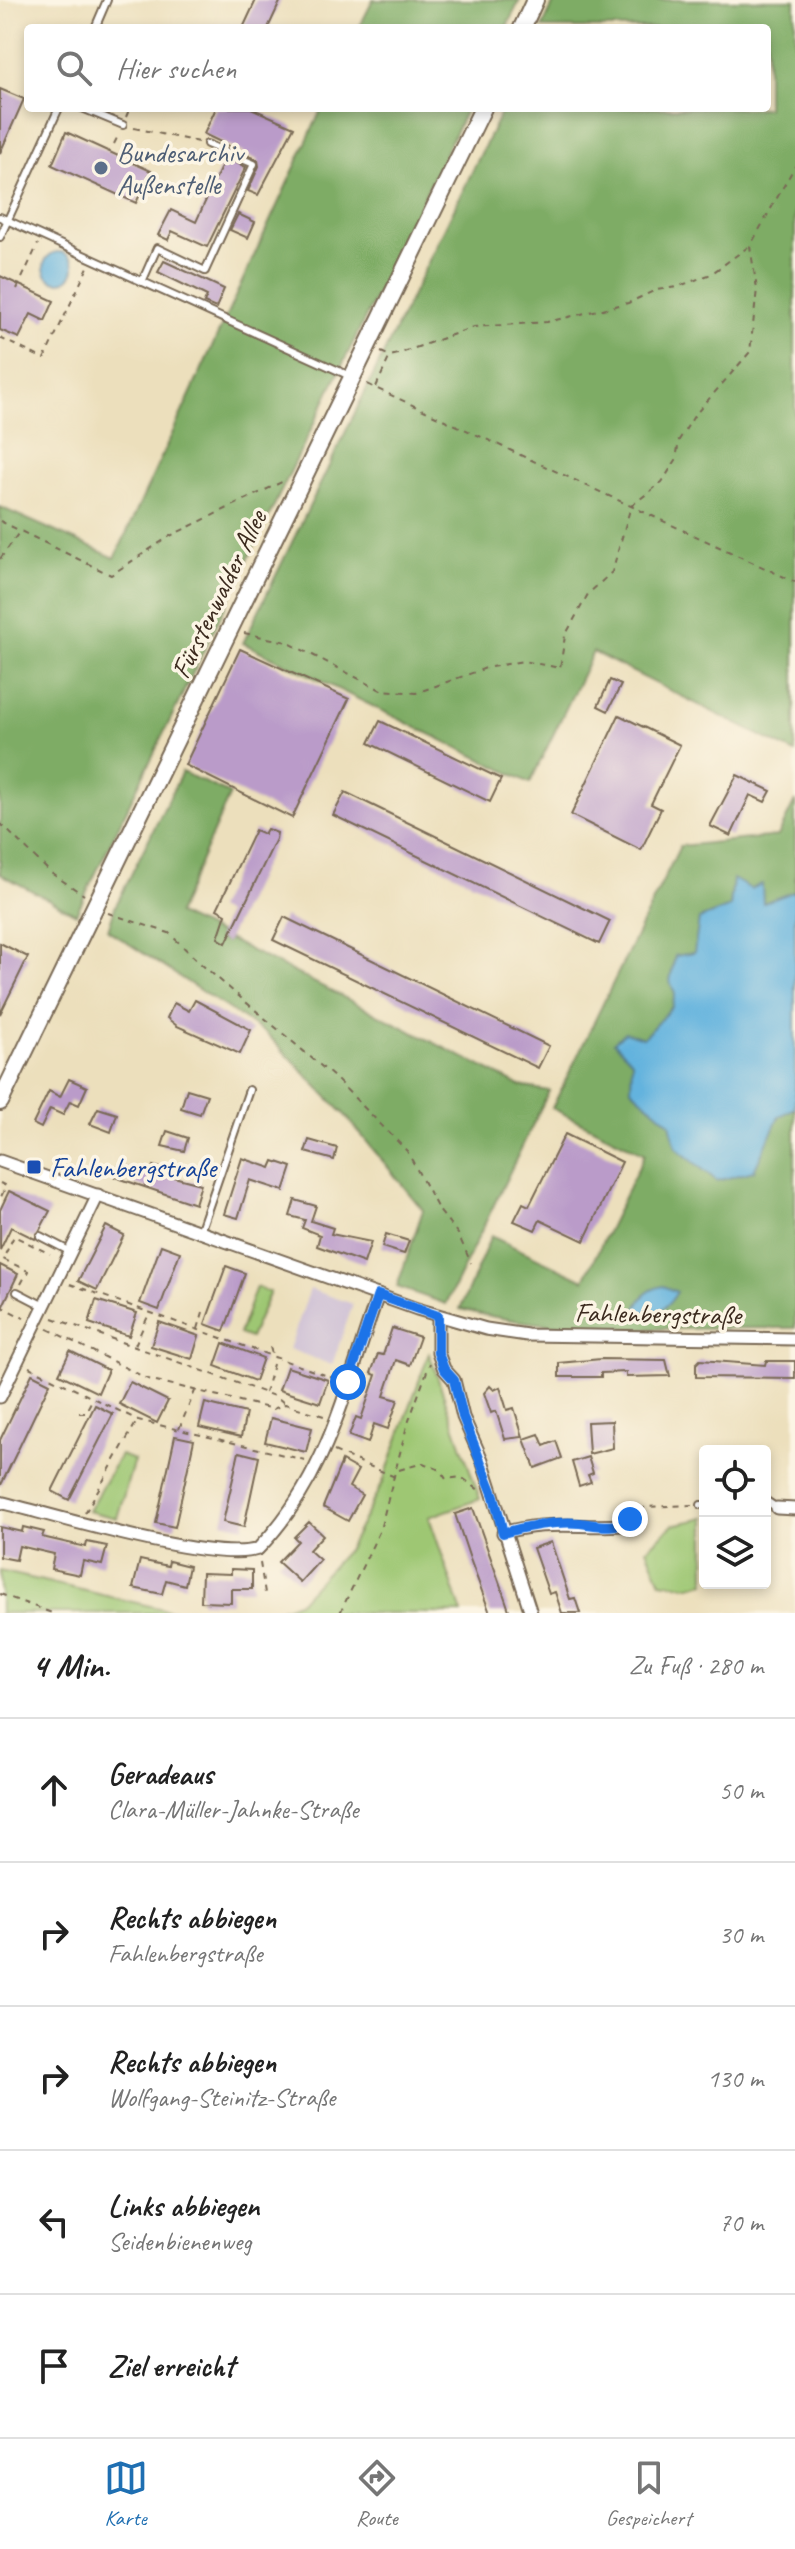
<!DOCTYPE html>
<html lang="de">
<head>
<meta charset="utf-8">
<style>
  body { margin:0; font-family:Caveat,sans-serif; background:#f6f6f6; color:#222 }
  .controls { position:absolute; right:24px; bottom:24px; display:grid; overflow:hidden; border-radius:8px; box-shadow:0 4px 12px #0003 }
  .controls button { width:72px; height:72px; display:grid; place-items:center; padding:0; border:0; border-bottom:2px solid #e0e0e0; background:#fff; color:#222; font:40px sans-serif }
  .stop { position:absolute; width:24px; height:24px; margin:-18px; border:6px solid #1a73e8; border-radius:50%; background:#fff }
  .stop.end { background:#1a73e8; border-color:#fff; box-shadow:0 2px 8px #0008 }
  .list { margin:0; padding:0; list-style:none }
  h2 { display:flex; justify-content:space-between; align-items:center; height:104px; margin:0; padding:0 32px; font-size:34px }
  h2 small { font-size:26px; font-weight:400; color:#767676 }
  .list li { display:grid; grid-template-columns:52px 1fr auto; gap:24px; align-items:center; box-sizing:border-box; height:144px; padding:0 32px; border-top:2px solid #e0e0e0 }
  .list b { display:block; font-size:30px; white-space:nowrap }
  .list p { margin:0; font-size:26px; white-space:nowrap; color:#767676 }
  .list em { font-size:26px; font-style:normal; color:#767676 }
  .icon { flex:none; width:44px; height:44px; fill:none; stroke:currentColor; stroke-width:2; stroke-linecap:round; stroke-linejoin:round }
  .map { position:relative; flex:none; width:795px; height:1613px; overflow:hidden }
  .search { position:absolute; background:#fff; box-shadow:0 4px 12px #0003; left:24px; right:24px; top:24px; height:88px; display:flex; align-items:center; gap:20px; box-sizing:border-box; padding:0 28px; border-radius:8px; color:#767676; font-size:30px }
  .sheet { height:824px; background:#fff }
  nav { display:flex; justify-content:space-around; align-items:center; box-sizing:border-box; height:112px; border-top:2px solid #e0e0e0; background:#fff; font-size:22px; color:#767676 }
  nav a { display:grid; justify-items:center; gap:4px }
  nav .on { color:#1f6fb2 }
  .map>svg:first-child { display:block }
  .industrial { fill:#ccbed4 }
  .green { fill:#9ec773; stroke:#6c7848; stroke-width:2 }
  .forest { fill:#7eac65; stroke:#5c6b42; stroke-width:2 }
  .water { fill:#63b3de; stroke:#4f6e7e; stroke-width:2 }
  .building { fill:#ba9bc9 }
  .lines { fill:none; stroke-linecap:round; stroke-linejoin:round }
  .lane-casing { stroke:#796955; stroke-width:10 }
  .street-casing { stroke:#796955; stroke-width:15 }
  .secondary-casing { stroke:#796955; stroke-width:20 }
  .path { stroke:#796955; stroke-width:2; stroke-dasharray:6 6; stroke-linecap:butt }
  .lane { stroke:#fff; stroke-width:6 }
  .street { stroke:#fff; stroke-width:11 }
  .secondary { stroke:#fff; stroke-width:16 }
  .route { stroke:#1a73e8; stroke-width:10 }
  .service-dot { fill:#5c6f8a; stroke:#fcf5e5; stroke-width:3 }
  .transit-dot { fill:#1a4fb4; stroke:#fcf5e5; stroke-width:3 }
  .labels { text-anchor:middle; stroke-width:7; stroke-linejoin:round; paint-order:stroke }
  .service-label { font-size:28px; fill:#4e5e75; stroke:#fcf5e5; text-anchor:start }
  .street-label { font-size:28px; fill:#3b2a1e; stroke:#fcf5e5 }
  .transit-label { font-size:28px; fill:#164399; stroke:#fcf5e5; text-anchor:start }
</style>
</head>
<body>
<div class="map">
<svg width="795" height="1613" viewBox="0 0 795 1613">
  <rect width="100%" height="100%" fill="#fcf5e5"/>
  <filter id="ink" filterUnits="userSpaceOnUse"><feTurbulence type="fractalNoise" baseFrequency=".0125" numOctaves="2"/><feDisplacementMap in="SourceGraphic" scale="16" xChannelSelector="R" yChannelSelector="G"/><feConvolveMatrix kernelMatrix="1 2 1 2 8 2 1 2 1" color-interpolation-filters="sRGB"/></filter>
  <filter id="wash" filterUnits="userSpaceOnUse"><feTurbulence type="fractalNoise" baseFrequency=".006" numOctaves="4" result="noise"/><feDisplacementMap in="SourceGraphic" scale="32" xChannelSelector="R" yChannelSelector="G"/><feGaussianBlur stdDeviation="1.8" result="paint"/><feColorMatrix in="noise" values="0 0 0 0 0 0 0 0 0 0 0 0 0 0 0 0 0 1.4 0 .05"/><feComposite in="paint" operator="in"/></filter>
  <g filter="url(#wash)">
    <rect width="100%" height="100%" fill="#ecdfbc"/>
    <!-- industrial -->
    <polygon class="industrial" points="310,1289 353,1304 332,1365 289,1349"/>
    <!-- green -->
    <g class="green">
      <polygon points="256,1287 270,1292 250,1338 239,1334"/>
      <polygon points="429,1353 480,1499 429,1517 462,1613 270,1613 300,1601 348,1549 383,1482"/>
      <polygon points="120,1455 134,1460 117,1518 88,1511"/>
      <polygon points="705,1518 705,1582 690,1586 661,1582 647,1549 673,1525"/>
      <polygon points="0,1571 180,1613 0,1613"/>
    </g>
    <!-- forest -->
    <g class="forest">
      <polygon points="373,0 520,0 506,28 359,28"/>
      <polygon points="555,0 795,0 795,753 593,652 530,783 243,643 503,108 767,108 767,28 542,28"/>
      <polygon points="322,108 467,108 76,914 0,874 0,507 115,558"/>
      <polygon points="182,772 230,794 177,914 220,934 218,939 226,942 228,939 520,1086 549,1091 446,1304 397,1287 423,1210 345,1115 268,1035 108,930 115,907"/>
      <path d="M795,801V1328C688,1327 562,1337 460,1309L491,1236L584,1280L645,1154L552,1108L680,846L778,836Z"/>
    </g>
    <!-- water -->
    <g class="water">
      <circle cx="59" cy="267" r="15"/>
      <polygon points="733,879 751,889 762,884 763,903 795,891 795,1108 779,1117 754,1171 717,1181 676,1148 670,1123 631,1089 632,1061 614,1042 625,1032 643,1038 672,1007 675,994 670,981 675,956 694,953 699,919 730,907"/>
      <path d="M663,1286L677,1292C665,1312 658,1313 635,1312C640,1298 647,1289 663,1286Z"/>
    </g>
    <g id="blocks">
      <!-- building -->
      <g class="building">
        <polygon points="256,0 281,0 268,28 243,28"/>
        <polygon points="0,89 24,99 0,153"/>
        <polygon points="216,108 251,108 294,127 258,195 248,191 259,166 258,160 204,134"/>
        <polygon points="66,132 151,171 136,203 52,165"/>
        <polygon points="225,158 246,167 207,247 172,231 168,240 158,235 171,210 196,222"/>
        <polygon points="238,214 255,222 248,238 230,230"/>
        <polygon points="164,261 224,289 216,308 204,303 207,296 158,272"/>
        <polygon points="0,276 54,301 45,321 31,314 19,338 0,330"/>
        <polygon points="240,649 349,699 292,818 185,765"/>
        <polygon points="610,680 621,685 608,711 598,706"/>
        <polygon points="619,715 680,745 651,804 661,809 641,850 571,815"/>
        <polygon points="380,721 501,779 490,802 369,743"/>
        <polygon points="737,775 771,791 765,802 750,795 731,836 710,826"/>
        <polygon points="345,792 610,921 599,944 333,815"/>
        <polygon points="267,829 277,833 276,839 226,943 218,938 226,914 217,909 255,830 264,834"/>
        <polygon points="284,917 549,1046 538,1068 273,940"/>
        <polygon points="0,943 28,957 0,1014"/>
        <polygon points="195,1000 251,1030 240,1054 177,1026 167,1018 174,1003 189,1011"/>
        <polygon points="69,1079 87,1087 79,1105 70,1101 63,1115 50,1109 41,1128 33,1124 49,1091 60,1097"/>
        <polygon points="187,1089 207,1095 200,1114 181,1108"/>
        <polygon points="98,1108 117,1114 111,1132 90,1124"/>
        <polygon points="167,1131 188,1138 184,1151 162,1146"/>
        <polygon points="565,1134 622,1162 584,1241 540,1220 535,1230 514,1221 523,1203 529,1206"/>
        <polygon points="309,1140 337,1148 334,1160 305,1152"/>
        <polygon points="242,1158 271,1168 274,1161 292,1167 284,1191 250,1180 238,1218 224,1214"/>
        <polygon points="119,1165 150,1175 153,1166 164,1169 162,1174 201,1184 195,1204 115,1177"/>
        <polygon points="9,1191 50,1211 35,1239 11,1227 0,1250 0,1210"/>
        <polygon points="295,1200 316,1206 311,1221 333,1228 331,1234 371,1242 364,1263 317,1246 320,1235 302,1228 305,1220 290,1216"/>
        <polygon points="106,1226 124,1235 97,1290 78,1281"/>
        <polygon points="386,1234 409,1241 404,1254 382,1247"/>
        <polygon points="161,1245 180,1252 159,1310 140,1303"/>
        <polygon points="0,1265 18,1274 0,1312"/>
        <polygon points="226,1266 245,1273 224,1331 205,1324"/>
        <polygon points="96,1300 137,1313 129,1336 89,1323"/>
        <polygon points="159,1322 199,1336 192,1359 151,1346"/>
        <polygon points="392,1328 420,1337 410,1365 396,1360 384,1396 398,1400 388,1429 374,1424 368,1443 349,1436 356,1417 361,1419 376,1375 371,1373 378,1354 383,1355"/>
        <polygon points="223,1343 263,1358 255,1381 215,1366"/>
        <polygon points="70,1351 108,1370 98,1393 59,1374"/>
        <polygon points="601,1359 666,1360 670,1376 626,1377 626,1372 601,1373 601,1377 559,1377 559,1363"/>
        <polygon points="700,1360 765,1365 766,1361 795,1361 795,1378 696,1377 696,1364"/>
        <polygon points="287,1367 328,1380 320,1403 279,1390"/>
        <polygon points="32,1374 50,1383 0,1487 0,1440"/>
        <polygon points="130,1382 168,1401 157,1423 119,1404"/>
        <polygon points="490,1386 494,1390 500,1387 507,1410 514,1408 523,1437 505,1439 496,1411 491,1413 484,1393"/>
        <polygon points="205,1403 246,1413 241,1437 199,1427"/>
        <polygon points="95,1405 113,1414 69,1500 52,1491"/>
        <polygon points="271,1418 312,1428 306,1452 265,1442"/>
        <polygon points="612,1421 613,1448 589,1454 587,1422"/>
        <polygon points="539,1434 544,1446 556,1441 562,1458 535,1468 524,1439"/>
        <polygon points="175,1436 194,1440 175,1527 156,1523"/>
        <polygon points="239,1452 259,1457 244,1527 223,1522"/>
        <polygon points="588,1457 593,1473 588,1475 591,1482 579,1486 572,1462"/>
        <polygon points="342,1461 358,1470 349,1487 362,1495 348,1521 323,1507"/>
        <polygon points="473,1508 501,1587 510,1613 490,1613 470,1559 455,1514"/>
        <polygon points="309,1522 323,1535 309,1550 320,1560 300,1582 278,1562 298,1541 294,1537"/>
        <polygon points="0,1527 22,1532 23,1527 44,1532 42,1537 86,1547 87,1542 107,1546 102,1565 83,1561 80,1575 51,1569 54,1554 19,1546 16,1560 0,1557"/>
        <polygon points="551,1542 570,1599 575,1598 580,1613 562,1613 555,1592 549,1594 533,1548"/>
        <polygon points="140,1560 168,1566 169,1561 189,1566 185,1585 166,1580 162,1594 133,1588"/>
        <polygon points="231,1569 252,1570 252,1589 231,1589 231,1603 201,1602 202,1573 231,1574"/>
      </g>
    </g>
  </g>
  <g filter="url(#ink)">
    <use href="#blocks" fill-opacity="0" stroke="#796955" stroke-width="2"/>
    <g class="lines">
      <!-- lane casing -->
      <g class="lane-casing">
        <g id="lane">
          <polyline points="95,28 107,0"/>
          <polyline points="82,108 123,125"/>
          <polyline points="0,217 350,376"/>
          <polyline points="0,237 59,108"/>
          <polyline points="142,282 157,248 205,271 254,164 207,144"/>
          <polyline points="200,1232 249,1090"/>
          <polyline points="40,1236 71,1252"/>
          <polyline points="17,1292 44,1306"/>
          <polyline points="765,1500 777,1508"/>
          <polyline points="701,1505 705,1505"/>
        </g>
      </g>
      <!-- street casing -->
      <g class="street-casing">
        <g id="street">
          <polyline points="0,1161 417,1309 486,1329 527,1335 795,1339"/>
          <polyline points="438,1316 438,1353 444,1369 454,1380 463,1417 482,1460 531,1613"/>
          <polyline points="0,1397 98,1195"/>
          <path d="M0,1502C53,1515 213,1564 258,1549C329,1476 345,1388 378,1295"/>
          <polyline points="777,1508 795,1509"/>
          <path d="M503,1533C543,1520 581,1528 622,1525"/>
        </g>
      </g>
      <!-- secondary casing -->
      <g class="secondary-casing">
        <g id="secondary">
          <polyline points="522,28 535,0"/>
          <polyline points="0,1102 483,108"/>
        </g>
      </g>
      <!-- path -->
      <g class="path">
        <polyline points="126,117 129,110"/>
        <polyline points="134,128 198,142"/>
        <polyline points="114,144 119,134"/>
        <polyline points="17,289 38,244"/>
        <polyline points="0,338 44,359 88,267"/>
        <polyline points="381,352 390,356 398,354 474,327 547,322 628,303 656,290 677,287 711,274 748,247"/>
        <polyline points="367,384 795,582"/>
        <polyline points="376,387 390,356"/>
        <polyline points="0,521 111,575 170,536 286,480"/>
        <polyline points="0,559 20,531"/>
        <polyline points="244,633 287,642 381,690 416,693 486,668 523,661 560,668 565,636 588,594 612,572 631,506 662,482 676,460 679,440 694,416 750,352 757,289 750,246 795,166"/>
        <polyline points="0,823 51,873 84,895"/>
        <polyline points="108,913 169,933 201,964 334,1077 407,1151 438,1209 458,1234 471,1263"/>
        <polyline points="0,1183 6,1186 0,1199"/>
        <polyline points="21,1284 28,1271 3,1259 14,1236 50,1254"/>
        <polyline points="70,1284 339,1380"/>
        <polyline points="0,1306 24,1318"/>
        <polyline points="53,1318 277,1397 285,1404"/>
        <polyline points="48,1329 148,1379 273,1409 285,1404 324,1416"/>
        <polyline points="198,1329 203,1312"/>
        <polyline points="135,1345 149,1314"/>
        <polyline points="270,1347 272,1354"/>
        <polyline points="29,1367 138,1420 305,1460"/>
        <polyline points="265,1393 275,1357"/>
        <polyline points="79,1413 85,1413 93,1398"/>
        <polyline points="179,1429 195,1391"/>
        <polyline points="334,1451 395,1477"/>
        <polyline points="399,1470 423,1463 440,1470 446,1479 461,1477 479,1490"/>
        <polyline points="85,1513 137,1421"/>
        <polyline points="631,1519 645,1507 692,1505"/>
        <polyline points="260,1563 265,1593"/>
        <polyline points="0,1594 52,1613"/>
        <polyline points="340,1613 380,1530 407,1426 430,1363"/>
      </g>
      <!-- lane -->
      <use href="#lane" class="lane"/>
      <!-- street -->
      <use href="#street" class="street"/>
      <!-- secondary -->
      <use href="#secondary" class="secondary"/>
    </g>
  </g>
  <g class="lines" filter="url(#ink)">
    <!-- route -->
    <path class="route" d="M348,1382L378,1295L438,1316V1353L444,1369L454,1380L463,1417L494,1496L503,1533C526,1526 556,1521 580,1523C598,1525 614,1530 630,1519"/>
  </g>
  <!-- markers -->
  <circle class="service-dot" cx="101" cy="168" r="8"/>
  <rect class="transit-dot" x="26" y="1159" width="16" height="16" rx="4"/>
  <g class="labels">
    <!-- service labels -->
    <g class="service-label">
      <text x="117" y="162">Bundesarchiv<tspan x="117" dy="32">Außenstelle</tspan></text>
    </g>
    <!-- street labels -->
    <g class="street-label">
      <text transform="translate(218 594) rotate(-64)" y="10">Fürstenwalder Allee</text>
      <text transform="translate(658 1313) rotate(1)" y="10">Fahlenbergstraße</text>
    </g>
    <!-- transit labels -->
    <g class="transit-label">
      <text x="50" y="1177">Fahlenbergstraße</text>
    </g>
  </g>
</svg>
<div class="controls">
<button><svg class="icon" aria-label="locate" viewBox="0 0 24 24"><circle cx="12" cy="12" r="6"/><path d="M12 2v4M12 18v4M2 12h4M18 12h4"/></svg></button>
<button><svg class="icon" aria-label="layers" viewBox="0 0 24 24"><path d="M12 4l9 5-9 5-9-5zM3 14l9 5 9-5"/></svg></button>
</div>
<div class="stop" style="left:348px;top:1382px"></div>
<div class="stop end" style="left:630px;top:1519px"></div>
<div class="search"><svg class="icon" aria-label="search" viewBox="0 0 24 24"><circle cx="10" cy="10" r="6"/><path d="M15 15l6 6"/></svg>Hier suchen</div>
</div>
<section class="sheet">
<h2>4 Min.<small>Zu Fuß · 280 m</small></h2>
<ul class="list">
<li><svg class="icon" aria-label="ahead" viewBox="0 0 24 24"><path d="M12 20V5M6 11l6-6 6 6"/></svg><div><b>Geradeaus</b><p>Clara-Müller-Jahnke-Straße</p></div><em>50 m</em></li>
<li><svg class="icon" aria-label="right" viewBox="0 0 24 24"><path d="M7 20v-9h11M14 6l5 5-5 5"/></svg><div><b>Rechts abbiegen</b><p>Fahlenbergstraße</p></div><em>30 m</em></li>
<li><svg class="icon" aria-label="right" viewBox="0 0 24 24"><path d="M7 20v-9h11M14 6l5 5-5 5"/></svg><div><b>Rechts abbiegen</b><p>Wolfgang-Steinitz-Straße</p></div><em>130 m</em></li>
<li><svg class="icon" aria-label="left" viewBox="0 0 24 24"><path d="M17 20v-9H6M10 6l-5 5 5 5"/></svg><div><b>Links abbiegen</b><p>Seidenbienenweg</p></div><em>70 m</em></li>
<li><svg class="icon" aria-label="arrive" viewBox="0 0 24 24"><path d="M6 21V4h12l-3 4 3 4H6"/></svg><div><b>Ziel erreicht</b></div></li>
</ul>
</section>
<nav>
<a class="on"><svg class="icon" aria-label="map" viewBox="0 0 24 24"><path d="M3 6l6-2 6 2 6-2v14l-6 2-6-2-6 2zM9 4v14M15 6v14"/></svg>Karte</a>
<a><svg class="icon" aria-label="directions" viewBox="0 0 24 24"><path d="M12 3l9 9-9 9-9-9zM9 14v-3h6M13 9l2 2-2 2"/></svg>Route</a>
<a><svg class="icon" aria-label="saved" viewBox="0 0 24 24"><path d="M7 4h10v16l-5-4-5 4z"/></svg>Gespeichert</a>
</nav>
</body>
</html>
